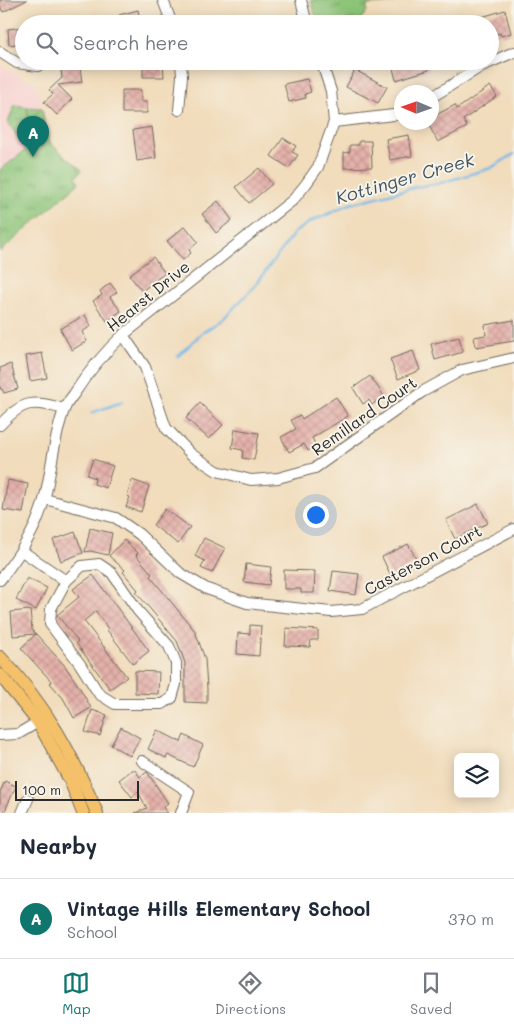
<!DOCTYPE html>
<html lang="en">
<head>
<meta charset="utf-8">
<style>
  body { margin:0; font-family:Mali,sans-serif; background:#f6f6f7; color:#1f2937 }
  .controls { position:absolute; right:15px; bottom:15px; display:grid; overflow:hidden; border-radius:8px; box-shadow:0 2px 12px #0003 }
  .controls button { width:45px; height:45px; display:grid; place-items:center; padding:0; border:0; border-bottom:1px solid #e0e1e3; background:#fff; color:#1f2937; font:25px sans-serif }
  .compass { position:absolute; left:394px; top:85px; width:45px; height:45px; border-radius:50%; background:#fff; box-shadow:0 2px 12px #0003; rotate:272deg }
  .scale { position:absolute; left:15px; bottom:12px; width:124px; box-sizing:border-box; padding-left:5px; border:2px solid #2b2b2b; border-top:0; font-size:14px; line-height:18px; white-space:nowrap; color:#2b2b2b; -webkit-text-stroke:4px #f7f3e8; paint-order:stroke }
  .you { position:absolute; left:315px; top:514px; width:18px; height:18px; margin:-12px; border:4px solid #fff; border-radius:50%; background:#1a73e8; box-shadow:0 0 0 8px #1a73e833 }
  .badge { display:grid; place-items:center; width:32px; height:32px; border-radius:50%; background:#0f766e; color:#fff; font-size:16px; font-weight:700 }
  .pin { position:absolute; translate:-50% -41px; filter:drop-shadow(0 1px 2px #0008) }
  .pin::after { content:''; position:absolute; top:26px; width:18px; height:15px; background:inherit; clip-path:polygon(0 0,100% 0,50% 100%) }
  .list { margin:0; padding:0; list-style:none }
  h2 { display:flex; justify-content:space-between; align-items:center; height:65px; margin:0; padding:0 20px; font-size:21px }
  h2 small { font-size:16px; font-weight:400; color:#747a83 }
  .list li { display:grid; grid-template-columns:32px 1fr auto; gap:15px; align-items:center; box-sizing:border-box; height:80px; padding:0 20px; border-top:1px solid #e0e1e3 }
  .list b { display:block; font-size:19px; white-space:nowrap }
  .list p { margin:0; font-size:16px; white-space:nowrap; color:#747a83 }
  .list em { font-size:16px; font-style:normal; color:#747a83 }
  .icon { flex:none; width:28px; height:28px; fill:none; stroke:currentColor; stroke-width:2; stroke-linecap:round; stroke-linejoin:round }
  .map { position:relative; flex:none; width:514px; height:813px; overflow:hidden }
  .search { position:absolute; background:#fff; box-shadow:0 2px 12px #0003; left:15px; right:15px; top:15px; height:55px; display:flex; align-items:center; gap:12px; box-sizing:border-box; padding:0 18px; border-radius:28px; color:#747a83; font-size:19px }
  .sheet { height:145px; background:#fff }
  nav { display:flex; justify-content:space-around; align-items:center; box-sizing:border-box; height:70px; border-top:1px solid #e0e1e3; background:#fff; font-size:14px; color:#747a83 }
  nav a { display:grid; justify-items:center; gap:2px }
  nav .on { color:#0f766e }
  .map>svg:first-child { display:block }
  .built { fill:#f7d0cf }
  .grass { fill:url(#grass-tufts); stroke:#5c7852 }
  .garden { fill:url(#garden-furrows); stroke:#5c7852 }
  .lines { fill:none; stroke-linecap:round; stroke-linejoin:round }
  .stream { stroke:#6eb8e7; stroke-width:2.5 }
  .building { fill:url(#building-cross-hatch) }
  .minor-casing { stroke:#70695d; stroke-width:12 }
  .major-casing { stroke:#70695d; stroke-width:14 }
  .minor { stroke:#fff; stroke-width:10 }
  .major { stroke:#f4c16a; stroke-width:12 }
  .labels { text-anchor:middle; stroke-width:4; stroke-linejoin:round; paint-order:stroke }
  .street-label { font-size:16px; fill:#2b2b2b; stroke:#f7f3e8 }
  .water-label { font-size:18px; font-style:italic; fill:#3f5563; stroke:#f7f3e8 }
</style>
</head>
<body>
<div class="map">
<svg width="514" height="813" viewBox="0 0 514 813">
  <defs>
    <pattern id="grass-tufts" width="24" height="20" patternUnits="userSpaceOnUse" patternTransform="scale(1.25)"><rect width="24" height="20" fill="#8cc478"/><path d="M3 7l-1-3M5 7V3M7 7l1-3M15 17l-1-3M17 17v-4M19 17l1-3" fill="none" stroke="#739f63"/></pattern>
    <pattern id="garden-furrows" width="10" height="10" patternUnits="userSpaceOnUse" patternTransform="scale(1.25)"><rect width="10" height="10" fill="#8cc478"/><path d="M-1 1l2-2M0 10L10 0M9 11l2-2" fill="none" stroke="#739f63"/></pattern>
    <pattern id="building-cross-hatch" width="8" height="8" patternUnits="userSpaceOnUse" patternTransform="scale(1.25)"><rect width="8" height="8" fill="#e4b1aa"/><path d="M0 0l8 8M0 8l8-8" fill="none" stroke="#c49892"/></pattern>
  </defs>
  <rect width="100%" height="100%" fill="#f7f3e8"/>
  <filter id="ink" filterUnits="userSpaceOnUse"><feTurbulence type="fractalNoise" baseFrequency=".02" numOctaves="2"/><feDisplacementMap in="SourceGraphic" scale="10" xChannelSelector="R" yChannelSelector="G"/><feConvolveMatrix kernelMatrix="1 2 1 2 8 2 1 2 1" color-interpolation-filters="sRGB"/></filter>
  <filter id="wash" filterUnits="userSpaceOnUse"><feTurbulence type="fractalNoise" baseFrequency=".0096" numOctaves="4" result="noise"/><feDisplacementMap in="SourceGraphic" scale="20" xChannelSelector="R" yChannelSelector="G"/><feGaussianBlur stdDeviation="1.12" result="paint"/><feColorMatrix in="noise" values="0 0 0 0 0 0 0 0 0 0 0 0 0 0 0 0 0 1.4 0 .05"/><feComposite in="paint" operator="in"/></filter>
  <g filter="url(#wash)">
    <rect width="100%" height="100%" fill="#f1dcbb"/>
    <!-- built -->
    <polygon class="built" points="0,65 36,84 51,144 82,170 76,177 79,183 0,252"/>
    <!-- grass -->
    <g class="grass">
      <polygon points="311,0 396,0 394,3 367,5 367,11 357,24 340,24 336,19 322,24 318,24"/>
      <polygon points="15,105 27,107 30,127 34,130 46,127 51,144 82,170 76,177 79,183 0,252 0,170 26,150 8,122"/>
    </g>
    <!-- garden -->
    <polygon class="garden" points="27,107 42,108 45,126 36,129 30,126"/>
    <g class="lines">
      <!-- stream -->
      <g class="stream">
        <polyline points="178,356 202,333 223,319 254,287 295,232 310,222 350,204 416,187 441,183 491,168 514,154"/>
        <polyline points="91,413 122,402"/>
      </g>
    </g>
    <g id="blocks">
      <!-- building -->
      <g class="building">
        <polygon points="0,0 27,0 3,12 0,6"/>
        <polygon points="138,10 141,24 121,24 119,15"/>
        <polygon points="505,10 511,33 501,36 500,33 490,36 490,24 465,24 465,22"/>
        <polygon points="24,27 24,43 9,45 8,29"/>
        <polygon points="60,61 79,61 82,82 58,85 72,99 57,115 44,102 53,94 49,90 62,78"/>
        <polygon points="143,61 163,61 164,77 143,77"/>
        <polygon points="391,61 427,61 429,70 396,80"/>
        <polygon points="355,70 387,87 378,103 346,87"/>
        <polygon points="307,79 311,92 305,94 306,98 289,102 284,84"/>
        <polygon points="490,86 497,96 463,120 467,127 438,142 427,122 432,122 432,117 455,105 457,109"/>
        <polygon points="122,90 141,90 141,102 147,102 147,113 122,113"/>
        <polygon points="152,127 156,158 137,161 133,130"/>
        <polygon points="409,135 412,156 390,160 386,139"/>
        <polygon points="283,138 296,146 292,152 298,155 289,168 271,156"/>
        <polygon points="359,141 371,141 372,167 344,168 344,153 350,152 350,145 359,145"/>
        <polygon points="259,168 272,184 249,203 236,187"/>
        <polygon points="218,201 232,220 216,233 202,214"/>
        <polygon points="185,226 198,242 189,250 191,253 183,260 167,241"/>
        <polygon points="153,257 165,273 142,291 129,275"/>
        <polygon points="110,283 117,292 110,297 121,311 107,321 93,301 102,295 100,291"/>
        <polygon points="85,315 91,326 82,332 87,341 72,350 60,329"/>
        <polygon points="514,320 514,341 476,347 474,337 486,335 485,325"/>
        <polygon points="459,337 463,352 435,360 431,344"/>
        <polygon points="413,351 420,370 398,379 390,359"/>
        <polygon points="42,353 47,378 30,381 26,356"/>
        <polygon points="11,364 18,389 4,393 2,389 0,389 0,368"/>
        <polygon points="370,376 384,396 372,405 369,400 363,404 353,388"/>
        <polygon points="336,397 348,416 312,438 316,446 308,451 304,444 289,452 281,437 296,429 291,420 300,415 302,419"/>
        <polygon points="200,403 223,425 209,439 186,418"/>
        <polygon points="235,429 259,433 254,460 242,458 243,450 232,448"/>
        <polygon points="93,459 113,466 106,488 94,484 95,478 87,475"/>
        <polygon points="8,480 28,484 23,513 3,510"/>
        <polygon points="132,480 149,486 141,512 126,507 130,497 127,496"/>
        <polygon points="478,504 488,523 455,539 446,520"/>
        <polygon points="165,509 190,527 178,544 153,525"/>
        <polygon points="90,528 112,533 108,555 90,551 85,552"/>
        <polygon points="75,532 83,553 61,561 53,540"/>
        <polygon points="204,538 225,548 212,573 201,568 205,561 195,556"/>
        <polygon points="124,540 138,553 136,555 152,574 150,576 195,631 205,659 207,688 207,703 185,702 185,663 177,641 136,592 138,590 123,572 125,570 109,556"/>
        <polygon points="408,544 418,562 391,576 382,557"/>
        <polygon points="246,564 271,567 269,585 244,582"/>
        <polygon points="284,570 315,571 314,593 301,593 301,589 284,589"/>
        <polygon points="333,571 359,574 356,595 330,591"/>
        <polygon points="93,575 149,651 133,664 107,630 108,629 96,611 84,621 127,677 110,689 76,643 78,641 57,615 79,597 73,589"/>
        <polygon points="27,578 47,588 36,610 16,600"/>
        <polygon points="30,610 32,630 36,634 13,636 11,612"/>
        <polygon points="250,625 261,626 259,656 237,654 238,633 250,634"/>
        <polygon points="286,628 318,630 318,640 311,640 310,647 285,646"/>
        <polygon points="36,634 65,666 80,688 91,708 74,718 63,698 50,683 52,682 21,648"/>
        <polygon points="135,671 159,672 158,694 135,693"/>
        <polygon points="92,710 107,715 100,736 85,732"/>
        <polygon points="121,727 140,738 130,756 111,745"/>
        <polygon points="157,730 181,742 184,735 203,745 193,767 168,755 166,758 148,749"/>
        <polygon points="132,770 135,770 140,777 147,772 168,803 163,807 167,813 135,813 147,808 138,792 132,797 119,780"/>
        <polygon points="5,781 16,786 4,813 0,813 0,792"/>
      </g>
    </g>
  </g>
  <g filter="url(#ink)">
    <use href="#blocks" fill-opacity="0" stroke="#70695d" stroke-width="1"/>
    <g class="lines">
      <!-- minor casing -->
      <g class="minor-casing">
        <g id="minor">
          <polyline points="163,0 172,24"/>
          <polyline points="301,0 307,24"/>
          <polyline points="0,52 17,63 38,66"/>
          <polyline points="432,97 482,66 514,52"/>
          <polyline points="179,110 182,76 181,61"/>
          <polyline points="334,122 402,114"/>
          <polyline points="123,335 145,367 166,428 191,454 217,471 251,480 278,478 315,468 422,392 462,370 514,358"/>
          <path d="M0,425C23,400 33,400 64,409"/>
          <polyline points="45,499 116,518 139,534 180,573 207,589 247,603 331,612 362,609 514,529"/>
          <polyline points="22,551 66,581"/>
          <polygon points="99,564 112,573 138,611 169,646 176,663 176,684 172,698 162,704 115,704 99,694 80,664 50,624 51,609 66,581 82,566"/>
          <path d="M0,580C19,555 36,531 44,500C52,471 53,439 64,410C66,405 70,399 74,394C88,372 104,353 123,335L293,200L306,184L318,167L334,122L331,91L321,61"/>
          <polyline points="0,735 18,734 43,719"/>
          <polyline points="142,761 189,792 181,813"/>
          <polyline points="22,813 28,799"/>
        </g>
      </g>
      <!-- major casing -->
      <g class="major-casing">
        <g id="major">
          <path d="M0,657C46,705 71,752 97,813"/>
          <polyline points="0,675 38,722 70,780 83,813"/>
        </g>
      </g>
      <!-- minor -->
      <use href="#minor" class="minor"/>
      <!-- major -->
      <use href="#major" class="major"/>
    </g>
  </g>
  <g class="labels">
    <!-- street labels -->
    <g class="street-label">
      <text transform="translate(148 296) rotate(-39)" y="6">Hearst Drive</text>
      <text transform="translate(364 416) rotate(-35)" y="6">Remillard Court</text>
      <text transform="translate(423 560) rotate(-28)" y="6">Casterson Court</text>
    </g>
    <!-- water labels -->
    <g class="water-label">
      <text transform="translate(405 179) rotate(-16)" y="6">Kottinger Creek</text>
    </g>
  </g>
</svg>
<div class="controls">
<button><svg class="icon" aria-label="layers" viewBox="0 0 24 24"><path d="M12 4l9 5-9 5-9-5zM3 14l9 5 9-5"/></svg></button>
</div>
<svg class="compass" viewBox="-18 -18 36 36"><path d="M0-13l5 13h-10z" fill="#e53935"/><path d="M0 13l5-13h-10z" fill="#747a83"/></svg>
<div class="scale">100 m</div>
<div class="you"></div>
<div class="pin badge" style="left:33px;top:157px">A</div>
<div class="search"><svg class="icon" aria-label="search" viewBox="0 0 24 24"><circle cx="10" cy="10" r="6"/><path d="M15 15l6 6"/></svg>Search here</div>
</div>
<section class="sheet">
<h2>Nearby<small></small></h2>
<ul class="list">
<li><span class="badge">A</span><div><b>Vintage Hills Elementary School</b><p>School</p></div><em>370 m</em></li>
</ul>
</section>
<nav>
<a class="on"><svg class="icon" aria-label="map" viewBox="0 0 24 24"><path d="M3 6l6-2 6 2 6-2v14l-6 2-6-2-6 2zM9 4v14M15 6v14"/></svg>Map</a>
<a><svg class="icon" aria-label="directions" viewBox="0 0 24 24"><path d="M12 3l9 9-9 9-9-9zM9 14v-3h6M13 9l2 2-2 2"/></svg>Directions</a>
<a><svg class="icon" aria-label="saved" viewBox="0 0 24 24"><path d="M7 4h10v16l-5-4-5 4z"/></svg>Saved</a>
</nav>
</body>
</html>
